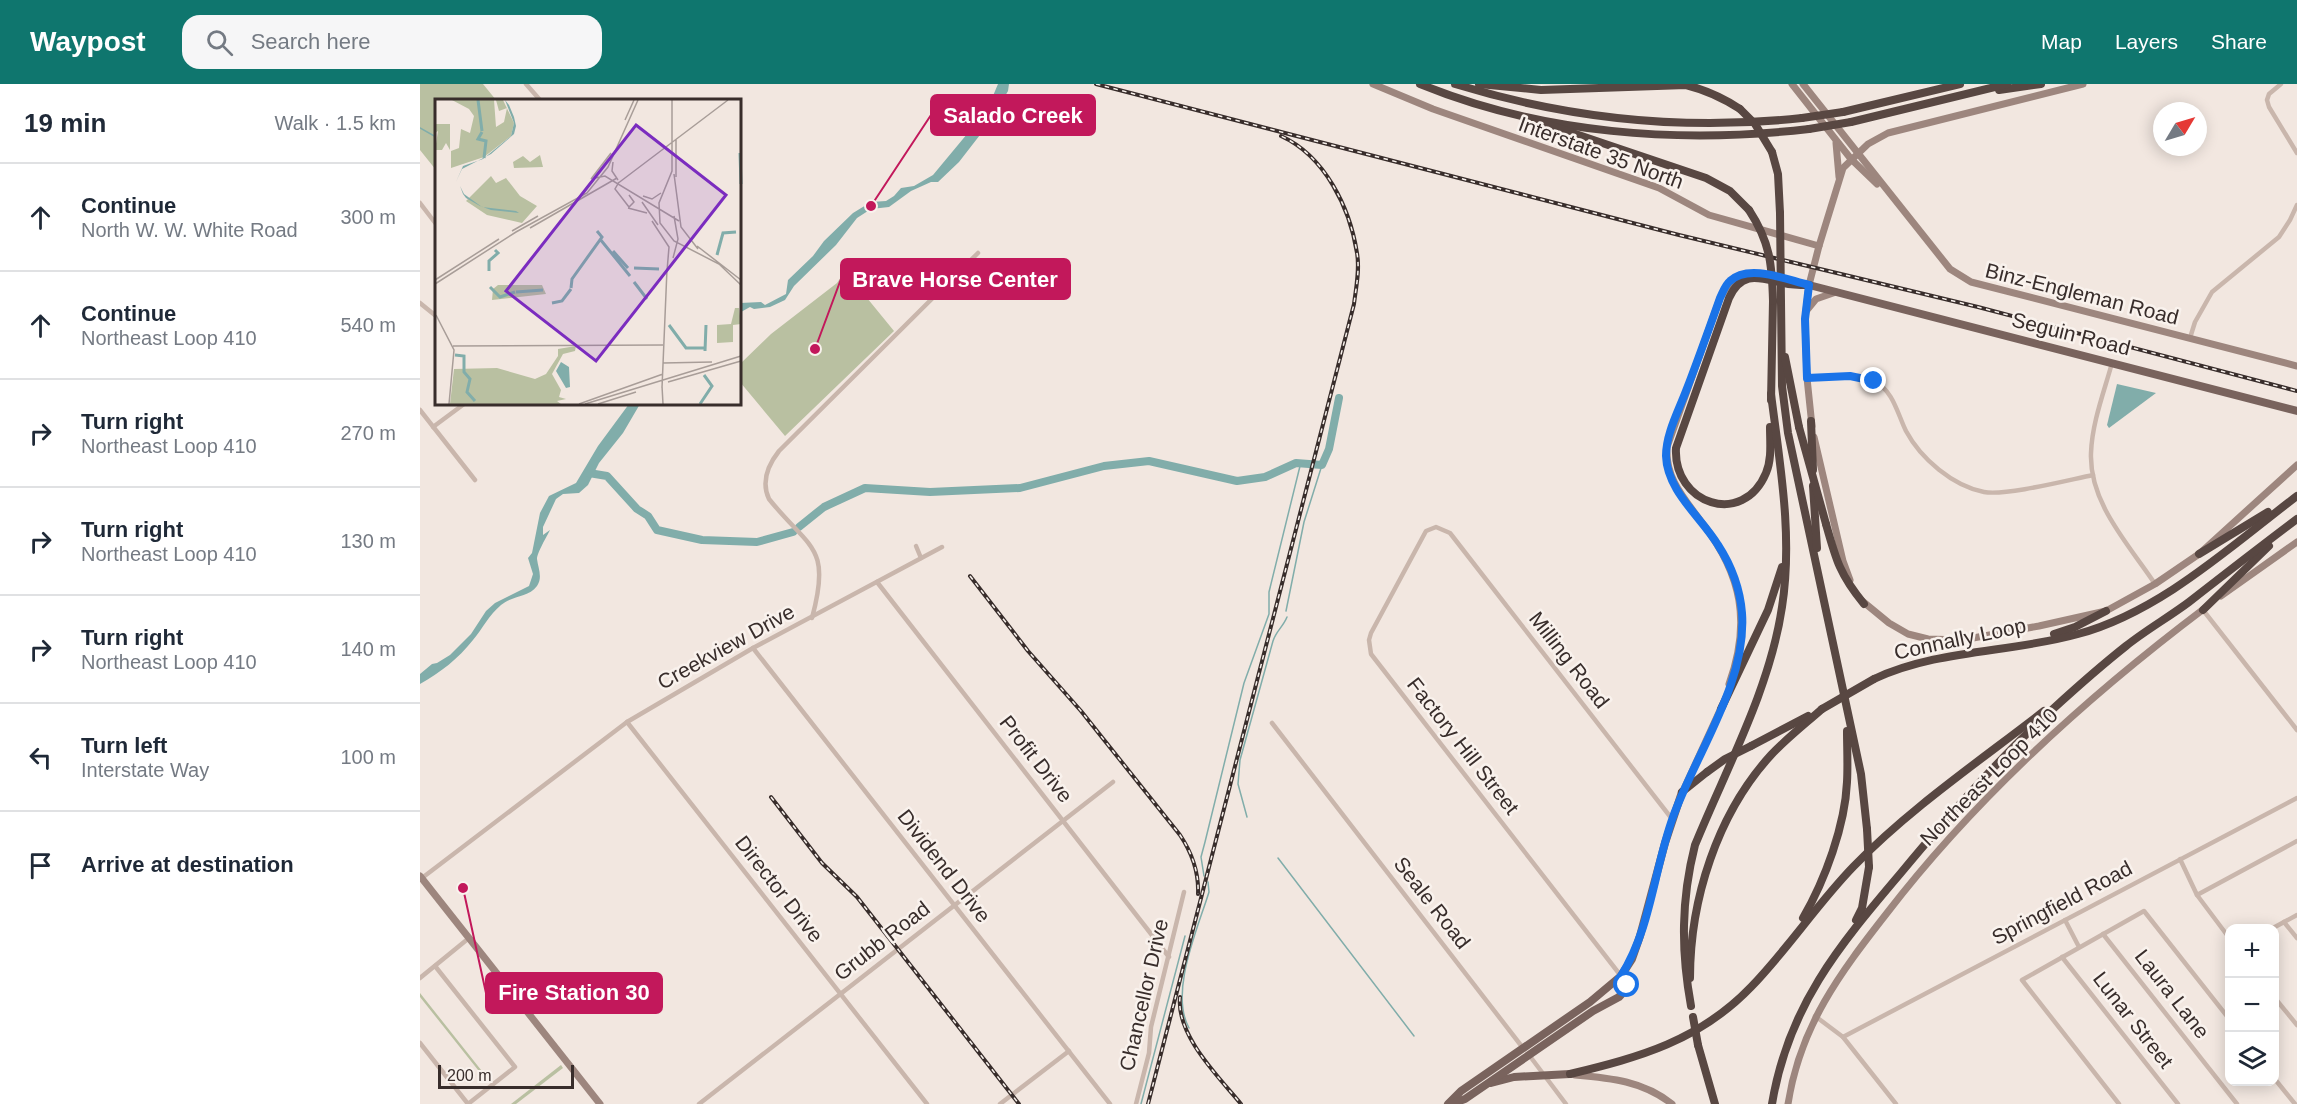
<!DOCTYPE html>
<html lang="en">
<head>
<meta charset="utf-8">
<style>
  body { margin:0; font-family:Arial,sans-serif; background:#f6f6f7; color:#1f2937 }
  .controls { position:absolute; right:18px; bottom:18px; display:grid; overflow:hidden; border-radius:12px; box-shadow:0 3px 15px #0003 }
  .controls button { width:54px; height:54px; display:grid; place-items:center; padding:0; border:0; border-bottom:2px solid #e0e1e3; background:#fff; color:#1f2937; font:30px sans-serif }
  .compass { position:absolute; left:1733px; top:18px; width:54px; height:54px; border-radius:50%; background:#fff; box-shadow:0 3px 15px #0003; rotate:52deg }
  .scale { position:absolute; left:18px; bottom:15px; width:136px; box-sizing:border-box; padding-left:6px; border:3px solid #382d2b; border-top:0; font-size:16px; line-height:21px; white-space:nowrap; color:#382d2b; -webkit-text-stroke:4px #f9f2ed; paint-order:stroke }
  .stop { position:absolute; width:18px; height:18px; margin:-14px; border:4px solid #1a73e8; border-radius:50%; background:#fff }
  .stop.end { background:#1a73e8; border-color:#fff; box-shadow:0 2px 6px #0008 }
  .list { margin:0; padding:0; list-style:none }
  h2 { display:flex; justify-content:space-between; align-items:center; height:78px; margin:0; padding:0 24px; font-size:26px }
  h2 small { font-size:20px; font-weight:400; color:#747a83 }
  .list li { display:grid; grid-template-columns:39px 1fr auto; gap:18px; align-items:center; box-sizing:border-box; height:108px; padding:0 24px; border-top:2px solid #e0e1e3 }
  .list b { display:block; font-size:22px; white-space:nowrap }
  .list p { margin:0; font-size:20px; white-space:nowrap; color:#747a83 }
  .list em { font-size:20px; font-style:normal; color:#747a83 }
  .icon { flex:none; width:33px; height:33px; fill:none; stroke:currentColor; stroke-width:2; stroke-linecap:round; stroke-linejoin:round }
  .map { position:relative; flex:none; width:1877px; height:1020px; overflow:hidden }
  header { display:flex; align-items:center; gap:36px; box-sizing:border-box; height:84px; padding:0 30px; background:#0f766e; color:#fff }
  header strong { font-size:28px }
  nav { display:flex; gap:33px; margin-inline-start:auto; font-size:21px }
  .search { width:420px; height:54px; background:#f6f6f7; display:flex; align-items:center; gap:15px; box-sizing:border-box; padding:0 21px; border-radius:18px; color:#747a83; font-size:22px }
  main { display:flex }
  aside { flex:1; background:#fff }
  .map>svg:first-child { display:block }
  .green { fill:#b9c0a1 }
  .water { fill:#81adaa }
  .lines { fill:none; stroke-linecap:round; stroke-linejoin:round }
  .stream { stroke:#81adaa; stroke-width:1.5 }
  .river { stroke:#81adaa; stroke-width:8 }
  .street { stroke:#c9b6ac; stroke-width:4.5 }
  .secondary { stroke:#9d867e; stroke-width:7 }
  .primary { stroke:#79635d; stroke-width:8 }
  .highway { stroke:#584742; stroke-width:8 }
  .rail-casing { stroke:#382d2b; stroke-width:4 }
  .rail { stroke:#f9f2ed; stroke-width:1.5; stroke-dasharray:4.5; stroke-linecap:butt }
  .highway-bridge { stroke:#584742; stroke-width:8 }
  .route { stroke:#1a73e8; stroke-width:8 }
  .labels { text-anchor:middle; stroke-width:5; stroke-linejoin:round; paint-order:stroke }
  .street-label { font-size:21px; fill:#382d2b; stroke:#f9f2ed }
  .inset-river { fill:none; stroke:#81adaa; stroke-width:3 }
  .inset-road { fill:none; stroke:#a89d98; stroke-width:1.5 }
  .view { fill:#7b2cbf; fill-opacity:0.15; stroke:#7b2cbf; stroke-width:3 }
  .inset-edge { fill:none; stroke:#382d2b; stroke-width:3 }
  .leader { fill:none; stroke:#c2185b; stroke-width:2 }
  .callout-dot { fill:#c2185b; stroke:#f9f2ed; stroke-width:2 }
  .callout { fill:#c2185b; stroke:#c2185b; stroke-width:2 }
  .callout-label { font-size:22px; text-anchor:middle; font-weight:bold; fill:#fff }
</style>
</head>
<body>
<header>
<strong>Waypost</strong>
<div class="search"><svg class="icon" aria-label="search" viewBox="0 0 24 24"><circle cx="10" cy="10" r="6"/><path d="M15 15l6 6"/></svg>Search here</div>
<nav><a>Map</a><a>Layers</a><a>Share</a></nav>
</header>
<main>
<aside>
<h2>19 min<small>Walk · 1.5 km</small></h2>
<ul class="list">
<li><svg class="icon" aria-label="ahead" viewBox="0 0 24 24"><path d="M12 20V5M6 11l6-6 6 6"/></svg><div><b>Continue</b><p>North W. W. White Road</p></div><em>300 m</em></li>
<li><svg class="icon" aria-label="ahead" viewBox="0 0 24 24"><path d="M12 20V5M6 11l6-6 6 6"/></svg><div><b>Continue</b><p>Northeast Loop 410</p></div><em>540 m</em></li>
<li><svg class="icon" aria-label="right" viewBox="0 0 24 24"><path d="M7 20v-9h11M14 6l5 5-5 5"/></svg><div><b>Turn right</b><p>Northeast Loop 410</p></div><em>270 m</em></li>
<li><svg class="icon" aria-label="right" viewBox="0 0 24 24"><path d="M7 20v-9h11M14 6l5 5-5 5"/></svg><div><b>Turn right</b><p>Northeast Loop 410</p></div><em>130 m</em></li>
<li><svg class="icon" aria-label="right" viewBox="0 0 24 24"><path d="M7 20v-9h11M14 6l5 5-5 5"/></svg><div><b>Turn right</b><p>Northeast Loop 410</p></div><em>140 m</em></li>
<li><svg class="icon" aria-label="left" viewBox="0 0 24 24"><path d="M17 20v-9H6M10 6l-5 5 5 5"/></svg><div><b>Turn left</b><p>Interstate Way</p></div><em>100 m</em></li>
<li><svg class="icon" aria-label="arrive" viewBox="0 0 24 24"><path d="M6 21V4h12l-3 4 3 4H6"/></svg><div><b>Arrive at destination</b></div></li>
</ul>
</aside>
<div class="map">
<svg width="1877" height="1020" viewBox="0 0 1877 1020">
  <rect width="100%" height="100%" fill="#f2e7e0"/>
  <!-- green -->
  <g class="green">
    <polygon points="0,0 63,0 76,16 16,16 16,86 0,66"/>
    <polygon points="425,187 474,247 365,352 320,298 320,280 351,250 417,199"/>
    <polygon points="0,909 69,996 70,997 66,999 66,996 0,913"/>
    <polygon points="141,981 143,984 96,1020 91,1020"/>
  </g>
  <!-- water -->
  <g class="water">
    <polygon points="578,0 589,0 588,7 570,38 539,78 518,98 511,98 491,107 469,123 451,125 437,134 416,161 374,202 365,216 350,223 334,225 330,223 321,228 320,227 320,219 341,218 345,221 366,210 368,196 393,172 404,157 433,129 451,118 466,117 474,112 481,104 494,102 513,91 567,26"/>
    <polygon points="1697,300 1736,309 1689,344 1687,341"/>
    <path d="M209,320H220L203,349L179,379L168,401L159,409L143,410L136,415L123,443V451L130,446C127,452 117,469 117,475C118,484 123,493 117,502C108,514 93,511 81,521C69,531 63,544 53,556C38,575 21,588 0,600V590L12,580L17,579L30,571L51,550L66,527L75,519L109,502L113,490L108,474L112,469L120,429L129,412L156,399L178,362Z"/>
  </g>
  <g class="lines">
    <!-- stream -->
    <g class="stream">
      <polyline points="0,44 16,53"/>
      <polyline points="866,527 884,438 902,381"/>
      <path d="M827,733L818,700L820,676L853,557C856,547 863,543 867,533"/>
      <polyline points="858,774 994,952"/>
      <polyline points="784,792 781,773 785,758 824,599 849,530 849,508 881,378"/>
      <path d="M769,944C749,908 778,844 789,808L788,798"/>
      <polyline points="721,1020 765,852"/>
    </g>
    <!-- river -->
    <g class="river">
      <polyline points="169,389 187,392 217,425 228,432 237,446 282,456 337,458 373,448"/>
      <polyline points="379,443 404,423 445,404 510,408 600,404 684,382 729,377 817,397 845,393 876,379 902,381 909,365 919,314"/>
    </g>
    <!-- street -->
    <g class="street">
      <polyline points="106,0 120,16"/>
      <polyline points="1861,0 1849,10 1847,16 1849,23 1877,69"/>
      <polyline points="0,119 16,140"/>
      <polyline points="0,219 16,232"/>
      <polyline points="1770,254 1775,238 1792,208 1859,153 1870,136 1877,121"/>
      <path d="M1692,279C1684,308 1672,339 1671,369C1669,419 1709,461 1735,500"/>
      <path d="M1387,294C1409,293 1435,288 1455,298C1473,306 1478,331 1486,347C1501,375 1533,402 1564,408C1586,412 1648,396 1673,391"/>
      <polyline points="0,326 55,396"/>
      <polyline points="13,343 44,320"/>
      <polyline points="496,462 501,474"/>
      <polyline points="457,498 749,873"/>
      <polyline points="1783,526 1877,646"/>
      <path d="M392,534C412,461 389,465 349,415C341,398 348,381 359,367L558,169"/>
      <polyline points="333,564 690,1020"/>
      <polyline points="207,638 507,1020"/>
      <polyline points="852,639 1103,964"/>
      <polyline points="1760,775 1777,811 1810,855"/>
      <polyline points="2,794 207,638 333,564 522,463"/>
      <polyline points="1777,811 1877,757"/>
      <polyline points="1645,836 1659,863"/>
      <polyline points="1864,838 1877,854"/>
      <polyline points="1853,844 1877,831"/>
      <polyline points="1683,850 1817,1020"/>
      <polyline points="1642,873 1758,1020"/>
      <polyline points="1201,892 951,570 949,556 951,549 1006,447 1016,443 1030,449 1252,735"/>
      <polyline points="0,894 49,854"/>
      <polyline points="1854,913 1877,941"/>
      <polyline points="1395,932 1423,953 1476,1020"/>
      <polyline points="1423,953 1877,714"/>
      <polyline points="0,959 48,1020 95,983 15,882"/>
      <polyline points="1109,971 1146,1020"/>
      <polyline points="1854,994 1875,1020"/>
      <polyline points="279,1020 693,698"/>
      <polyline points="580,1020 649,967"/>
      <polyline points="716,1020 729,969 731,943 764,808"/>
      <polyline points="1699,1020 1602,896 1724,827 1810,936"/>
    </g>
    <!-- secondary -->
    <g class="secondary">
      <polyline points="953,0 1013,25 1239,104 1289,131 1399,162"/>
      <polyline points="1372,0 1431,75 1457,100"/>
      <polyline points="1383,0 1530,185 1551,198 1877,282"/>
      <polyline points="1416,59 1419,93"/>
      <polyline points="1387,226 1396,215 1416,208"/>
      <polyline points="1392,342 1387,294 1385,235 1389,201 1399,162 1423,84 1448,60 1468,49 1663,0"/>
      <polyline points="1394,353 1423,477 1430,496"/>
      <polyline points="1801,512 1877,458"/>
      <polyline points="1441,516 1469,539 1488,550 1508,555 1542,556 1619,542 1686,527 1735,500 1779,470 1877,381"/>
      <path d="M1309,600C1331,539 1322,491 1283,440C1265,415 1245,395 1247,363L1300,214C1314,187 1327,187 1354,193"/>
      <polyline points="1263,707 1302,622"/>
      <polyline points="0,792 180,1020"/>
      <path d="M1155,991C1191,994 1223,997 1252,1020"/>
      <path d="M1368,1020C1380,942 1420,889 1467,829C1557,712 1667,613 1785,524"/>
    </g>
    <!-- primary -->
    <g class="primary">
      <polyline points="1389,201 1877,327"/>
      <polyline points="1071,999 1094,993 1150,990"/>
      <polyline points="1028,1020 1041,1007 1170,918 1201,892 1212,875 1220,852 1245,759 1262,708"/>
      <polyline points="1031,1020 1045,1015 1173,927 1199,913 1207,904 1201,892"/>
    </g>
    <!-- highway -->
    <g class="highway">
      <path d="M1000,0C1122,50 1259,60 1389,45"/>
      <path d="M1035,0C1149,35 1264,47 1382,34"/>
      <path d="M1059,0L1121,6L1266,1C1286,6 1302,13 1320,25"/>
      <polyline points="1579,6 1621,0"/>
      <polyline points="1423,28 1540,0"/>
      <polyline points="1431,38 1587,0"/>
      <polyline points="1126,40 1286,94 1310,107 1329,126"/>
      <polyline points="1352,68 1358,90 1360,129"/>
      <polyline points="1361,218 1362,302 1368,349 1441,690 1447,745"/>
      <polyline points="1365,273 1379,343"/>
      <polyline points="1351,316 1353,217"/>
      <polyline points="1391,337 1393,386"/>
      <path d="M1350,343C1350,359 1352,375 1346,389C1323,444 1253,420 1256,364L1309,214C1322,186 1339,194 1364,199C1372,201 1381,201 1389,201"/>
      <polyline points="1393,402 1397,464"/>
      <path d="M1406,440C1416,476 1420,491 1444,520"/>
      <polyline points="1779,470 1848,428"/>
      <polyline points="1783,526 1849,462"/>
      <polyline points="1634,550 1655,543 1686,527"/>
      <path d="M1454,595C1518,565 1591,569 1658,550C1740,528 1811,462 1877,412"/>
      <polyline points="1301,625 1348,526 1362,483"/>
      <polyline points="1331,662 1388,632"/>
      <polyline points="1262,708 1287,688"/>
      <path d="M1383,834C1405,796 1425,742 1427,698C1428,681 1427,664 1427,647"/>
      <polyline points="1436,836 1442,824 1449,783"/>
      <path d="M1270,894C1270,816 1297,730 1351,671C1367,654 1385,640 1402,625"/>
      <path d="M1271,922C1261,867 1261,816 1275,761C1306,685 1350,605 1362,523C1373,452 1360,381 1351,310"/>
      <polyline points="1278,961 1295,1020"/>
      <path d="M1150,990C1220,973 1279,957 1331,903C1368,865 1397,820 1434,782C1489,725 1561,676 1624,627"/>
      <path d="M1352,1020C1368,923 1418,863 1480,790C1528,732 1578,675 1634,624C1657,603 1682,581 1706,562C1726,546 1749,533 1769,518C1805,490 1841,462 1877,435"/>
    </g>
    <!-- rail casing -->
    <g class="rail-casing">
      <g id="rail">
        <polyline points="676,0 1259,151 1558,223 1877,307"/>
        <path d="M550,492L608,567L661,627L760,751C772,769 779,788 778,810"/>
        <polyline points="351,713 402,779 437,813 599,1020"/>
        <path d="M760,913C756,951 798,992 821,1020"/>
        <path d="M728,1020L934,220C936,203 940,186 937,169C930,124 905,72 861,52"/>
      </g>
    </g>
    <!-- rail -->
    <use href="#rail" class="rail"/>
    <!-- highway-bridge -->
    <g class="highway-bridge">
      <polyline points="1320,25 1335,40 1352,68"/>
      <polyline points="1382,34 1423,28"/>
      <polyline points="1389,45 1431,38"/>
      <path d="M1329,126C1350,158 1352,180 1353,217"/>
      <polyline points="1360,129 1361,218"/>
      <polyline points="1379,343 1406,440"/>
      <polyline points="1402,625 1454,595"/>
      <polyline points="1287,688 1305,675 1331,662"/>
      <polyline points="1447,745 1449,783"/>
      <polyline points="1273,933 1278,961"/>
    </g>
  </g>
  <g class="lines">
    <!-- route -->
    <path class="route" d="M1207,901L1201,892C1231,845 1234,785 1253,733C1276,669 1327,599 1322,529C1320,505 1311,481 1298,461C1281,433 1247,407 1246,372C1246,350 1258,328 1266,307C1278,276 1289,245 1300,214C1303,208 1305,201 1310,197C1329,179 1367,196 1389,201L1385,235L1387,294L1430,292L1454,297"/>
  </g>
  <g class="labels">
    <!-- street labels -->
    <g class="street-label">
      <text transform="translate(1181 69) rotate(20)" y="7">Interstate 35 North</text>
      <text transform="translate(1662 210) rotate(14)" y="7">Binz-Engleman Road</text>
      <text transform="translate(1651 250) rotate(14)" y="7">Seguin Road</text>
      <text transform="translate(1540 555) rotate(-12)" y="7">Connally Loop</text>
      <text transform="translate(306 563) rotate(-29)" y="7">Creekview Drive</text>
      <text transform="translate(1149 576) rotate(52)" y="7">Milling Road</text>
      <text transform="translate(1043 662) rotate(52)" y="7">Factory Hill Street</text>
      <text transform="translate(616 675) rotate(52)" y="7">Profit Drive</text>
      <text transform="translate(1569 693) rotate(-45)" y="7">Northeast Loop 410</text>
      <text transform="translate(524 782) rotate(52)" y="7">Dividend Drive</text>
      <text transform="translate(359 805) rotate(52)" y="7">Director Drive</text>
      <text transform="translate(1012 819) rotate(52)" y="7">Seale Road</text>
      <text transform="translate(1642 819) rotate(-28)" y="7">Springfield Road</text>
      <text transform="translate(462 857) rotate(-38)" y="7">Grubb Road</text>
      <text transform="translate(1752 910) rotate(52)" y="7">Laura Lane</text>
      <text transform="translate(724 911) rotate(-77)" y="7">Chancellor Drive</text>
      <text transform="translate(1713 936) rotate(52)" y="7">Lunar Street</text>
    </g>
  </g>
  <!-- overview -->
  <g transform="translate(15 15)">
    <rect width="306" height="306" fill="#f2e7e0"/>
    <path d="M17,1H59L61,28L69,23L72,9L64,12L61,1H68L79,24L76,37L49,58L16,69V52L24,49L26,30L35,34L39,17L34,10ZM0,25H15V51L11,44L7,51H0L3,32L0,34ZM105,56L108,68L79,69L78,63L88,57L95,63ZM56,77L61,84L71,79L85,97L102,107L87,124L52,116L31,102ZM63,186H107L111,195L57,201L58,190ZM300,209H304L306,225L298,226V243L282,244V226L296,225ZM141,247L140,252L128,255L117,275L126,291L124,298L131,300L122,302L126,305H15L19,270L62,269L100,280L111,275L123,257V250Z" fill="#b9c0a1"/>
    <path d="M70,1L74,6L79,18L81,27L79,35L56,55L27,70L21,83L25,87L29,95L47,108L81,112L84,114L56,111L45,107L31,99L28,95L25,87L21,83L28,67L48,60L76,37L79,24ZM126,263L134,268L135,288L131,289L121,272Z" fill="#81adaa"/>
    <path class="inset-river" d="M43,1L47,32M47,33L43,40L51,42L49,59M305,54L306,85M165,140L195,177M178,152L193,169M282,156L288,134L301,133M199,169L224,170M54,172V162L63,154L60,151M199,183L212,200M55,188L65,198L80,193M136,189L137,180L167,138L162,132M81,193L108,191M117,204L127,202L136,190M234,226L251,249H269M270,252L271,226M20,256L29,257V273L35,280L32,293L40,302M265,305L277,287L269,276"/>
    <path class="inset-road" d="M237,1V72L224,104L225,124L239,142L284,165L306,186M190,21L199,1M178,63L177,72L183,81M239,75L246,128L263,150M241,78V40M156,80L176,54M184,83L180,90L194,108L199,103L194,96M182,85L293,1M148,95L160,79L170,77L244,122M208,97L217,100L226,94M207,103L223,126M193,109L212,114M217,122L234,148L232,172M95,129L182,79M77,132L103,117M262,147L306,181M238,159L243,140L239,117M0,181L64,140M0,185L81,133L152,94L173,68L203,1M1,216L19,251L14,305M18,247L228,246M228,264L277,263M233,283L306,262M227,287L228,305M227,289L232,170M144,305L228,275M150,305L306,257M163,305L201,293"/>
    <path class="view" d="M201,26L291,96L161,262L71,192Z"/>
    <rect width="306" height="306" class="inset-edge"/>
  </g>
  <!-- callouts -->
  <path class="leader" d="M451 122L511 31M395 265L421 195M43 804L66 909"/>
  <g class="callout-dot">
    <circle cx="451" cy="122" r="6"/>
    <circle cx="395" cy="265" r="6"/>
    <circle cx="43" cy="804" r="6"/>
  </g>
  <g class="callout">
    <rect x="511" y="11" width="164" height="40" rx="6"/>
    <rect x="421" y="175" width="229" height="40" rx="6"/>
    <rect x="66" y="889" width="176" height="40" rx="6"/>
  </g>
  <g class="callout-label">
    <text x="593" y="39">Salado Creek</text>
    <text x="535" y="203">Brave Horse Center</text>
    <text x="154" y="916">Fire Station 30</text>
  </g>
</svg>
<div class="controls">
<button>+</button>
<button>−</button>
<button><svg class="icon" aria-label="layers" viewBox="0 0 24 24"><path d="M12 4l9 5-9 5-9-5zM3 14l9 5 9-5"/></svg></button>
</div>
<svg class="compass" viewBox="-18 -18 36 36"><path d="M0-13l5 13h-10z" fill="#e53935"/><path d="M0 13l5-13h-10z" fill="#747a83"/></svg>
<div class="scale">200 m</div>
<div class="stop" style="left:1207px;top:901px"></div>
<div class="stop end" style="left:1454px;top:297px"></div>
</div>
</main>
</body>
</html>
